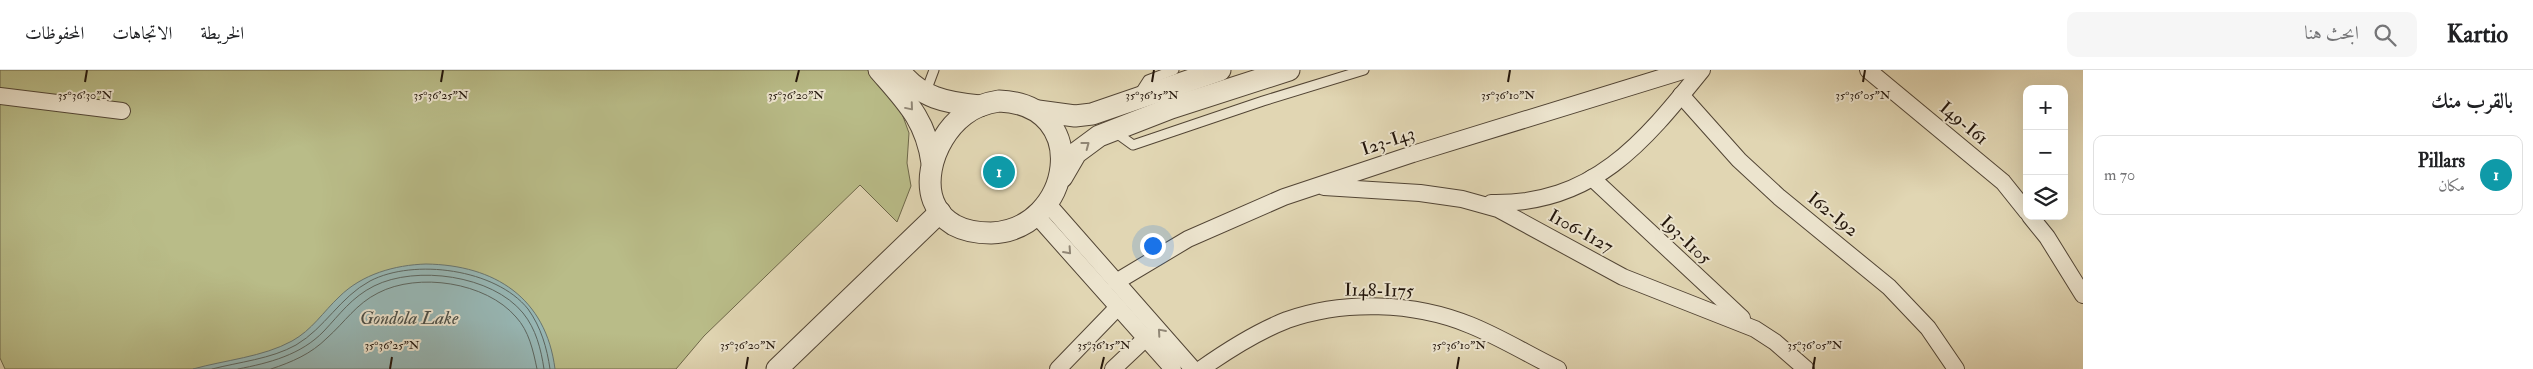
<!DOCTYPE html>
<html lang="ar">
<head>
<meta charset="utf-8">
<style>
  body { margin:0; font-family:"IM FELL Double Pica",Amiri,serif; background:#f6f6f6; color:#202124; direction:rtl }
  .controls { position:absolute; right:15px; top:15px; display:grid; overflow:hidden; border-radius:10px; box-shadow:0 5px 20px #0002 }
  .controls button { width:45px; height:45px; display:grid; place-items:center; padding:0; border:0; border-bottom:1px solid #e0e0e0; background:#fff; color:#202124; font:25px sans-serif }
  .you { position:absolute; left:1152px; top:175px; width:18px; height:18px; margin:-12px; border:4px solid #fff; border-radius:50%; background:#1a73e8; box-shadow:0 0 0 8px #1a73e833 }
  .badge { display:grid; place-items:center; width:32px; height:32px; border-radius:50%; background:#8f2418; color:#fff; font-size:16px; font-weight:700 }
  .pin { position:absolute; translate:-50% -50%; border:2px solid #fff; box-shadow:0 1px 5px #0006 }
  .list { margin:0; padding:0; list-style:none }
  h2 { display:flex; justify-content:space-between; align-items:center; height:65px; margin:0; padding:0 20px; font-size:21px }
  h2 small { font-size:16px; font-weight:400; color:#757577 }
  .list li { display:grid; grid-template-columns:32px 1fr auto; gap:15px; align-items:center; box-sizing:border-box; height:80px; margin:0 10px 10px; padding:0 10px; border:1px solid #e0e0e0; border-radius:10px }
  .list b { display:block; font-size:19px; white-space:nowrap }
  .list p { margin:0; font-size:16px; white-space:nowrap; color:#757577 }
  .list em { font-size:16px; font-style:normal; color:#757577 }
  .icon { flex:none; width:28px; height:28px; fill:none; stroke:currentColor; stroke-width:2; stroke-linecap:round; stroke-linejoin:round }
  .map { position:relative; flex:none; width:2083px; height:299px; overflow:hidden; direction:ltr }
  header { display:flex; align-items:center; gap:30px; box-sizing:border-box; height:70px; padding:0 25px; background:#fff; border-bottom:1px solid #e0e0e0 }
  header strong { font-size:24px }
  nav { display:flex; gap:28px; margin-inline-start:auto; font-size:18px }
  .search { width:350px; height:45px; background:#f6f6f6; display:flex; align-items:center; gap:12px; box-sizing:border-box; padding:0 18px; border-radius:10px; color:#757577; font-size:19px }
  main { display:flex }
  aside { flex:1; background:#fff }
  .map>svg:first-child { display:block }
  .green { fill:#b9bc88; stroke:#6e684a }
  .water { fill:#97b7b5; stroke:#687671 }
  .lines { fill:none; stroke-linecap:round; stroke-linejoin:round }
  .shore { stroke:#5c6660; stroke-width:1 }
  .service-casing { stroke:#524535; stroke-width:11 }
  .minor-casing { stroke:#524535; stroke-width:18 }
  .tertiary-casing { stroke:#524535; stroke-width:23 }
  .service { stroke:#ece4ce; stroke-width:9 }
  .minor { stroke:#ece4ce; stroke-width:16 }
  .tertiary { stroke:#ece4ce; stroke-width:21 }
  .oneway { stroke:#918776 }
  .ticks { fill:none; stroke:#22150b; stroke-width:2 }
  .labels { text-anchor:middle; stroke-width:4; stroke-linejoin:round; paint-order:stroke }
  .street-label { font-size:18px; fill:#22150b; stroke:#ece4ce }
  .water-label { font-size:19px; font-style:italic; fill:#4b4e46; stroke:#ece4ce }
  .ticks-label { font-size:12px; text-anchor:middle; fill:#22150b; stroke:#ece4ce; stroke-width:4; stroke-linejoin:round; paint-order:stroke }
</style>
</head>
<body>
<header>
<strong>Kartio</strong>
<div class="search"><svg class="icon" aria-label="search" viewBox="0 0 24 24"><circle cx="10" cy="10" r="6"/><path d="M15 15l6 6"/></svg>ابحث هنا</div>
<nav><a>الخريطة</a><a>الاتجاهات</a><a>المحفوظات</a></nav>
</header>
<main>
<aside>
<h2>بالقرب منك<small></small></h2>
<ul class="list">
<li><span class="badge" style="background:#0f9aa8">1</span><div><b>Pillars</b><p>مكان</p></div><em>70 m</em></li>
</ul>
</aside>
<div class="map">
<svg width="2083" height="299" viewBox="0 0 2083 299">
  <rect width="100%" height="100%" fill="#e1d6b3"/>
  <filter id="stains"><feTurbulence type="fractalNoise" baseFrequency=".004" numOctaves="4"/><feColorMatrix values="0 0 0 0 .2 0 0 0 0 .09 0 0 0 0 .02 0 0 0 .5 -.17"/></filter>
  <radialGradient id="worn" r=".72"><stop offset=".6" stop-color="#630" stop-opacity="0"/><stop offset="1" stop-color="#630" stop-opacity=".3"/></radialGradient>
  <!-- green -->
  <polygon class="green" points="0,0 868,0 901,41 909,63 907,93 911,116 897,152 860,115 704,266 676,299 5,299 0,288"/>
  <!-- water -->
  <path class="water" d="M426,194C495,195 546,228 555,299H193C225,290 263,287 292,271C312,260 323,242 339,227C362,204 395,195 426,194Z"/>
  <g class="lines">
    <!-- shore -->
    <g class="shore">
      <path d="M212,299C239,292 271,289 296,275C325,258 340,227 370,211C414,188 496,199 528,239C541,257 547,278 550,299"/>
      <path d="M238,299C269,293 301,285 324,261C340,244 352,227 374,216C416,195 492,205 523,243C536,259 541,279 544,299"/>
      <path d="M271,299C292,292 311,284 327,268C345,252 356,234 378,223C418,202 486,212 516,247C529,261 533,280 537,299"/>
    </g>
    <!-- service casing -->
    <g class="service-casing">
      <g id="service">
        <polyline points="925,24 934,0"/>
        <polyline points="1139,24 1148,10 1174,0"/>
        <polyline points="1115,62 1133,75 1263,31 1364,0"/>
      </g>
    </g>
    <!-- minor casing -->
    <g class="minor-casing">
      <g id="minor">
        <polyline points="1868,0 2003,112 2027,142"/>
        <polyline points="1681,25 1739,90 1779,127 1889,217 1928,258 1956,299"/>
        <polyline points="0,26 122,41"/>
        <polyline points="1592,108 1742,248"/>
        <polyline points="1324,117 1420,123 1462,129 1498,139 1623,207 1755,259 1775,272 1806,299"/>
        <polyline points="1047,133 1193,299"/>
        <path d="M1491,133C1593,135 1643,73 1702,0"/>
        <polyline points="1036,145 1173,299"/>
        <polyline points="2030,146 2047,167 2083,225"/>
        <polyline points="1116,212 1188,169 1284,127 1413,84 1686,0"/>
        <polyline points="1058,299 1118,237"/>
        <polyline points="1113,299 1146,268"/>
        <path d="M1201,299C1228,280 1256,262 1287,250C1344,230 1414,232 1470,255C1500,267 1529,285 1558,299"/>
      </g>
    </g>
    <!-- tertiary casing -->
    <g class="tertiary-casing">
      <g id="tertiary">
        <path d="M879,0C906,31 926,50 932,93"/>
        <path d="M899,0C920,28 947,33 980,36"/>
        <path d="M999,31C1093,34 1073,160 991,163C979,163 965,161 954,155C912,130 932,69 964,45C974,37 986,33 999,31Z"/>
        <polyline points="1038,41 1075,46 1092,44 1220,0"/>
        <polyline points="1062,107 1076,83 1099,66 1171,38 1289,0"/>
        <polyline points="777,299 940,142"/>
      </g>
    </g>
    <!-- service -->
    <use href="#service" class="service"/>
    <!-- minor -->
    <use href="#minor" class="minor"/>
    <!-- tertiary -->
    <use href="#tertiary" class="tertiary"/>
  </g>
  <!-- one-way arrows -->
  <defs><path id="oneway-chevron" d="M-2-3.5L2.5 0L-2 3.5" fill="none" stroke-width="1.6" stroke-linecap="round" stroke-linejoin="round" transform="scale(1.25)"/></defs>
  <g class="oneway">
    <use href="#oneway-chevron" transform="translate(910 37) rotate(50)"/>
    <use href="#oneway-chevron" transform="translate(1086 75) rotate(-37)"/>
    <use href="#oneway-chevron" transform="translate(1068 181) rotate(48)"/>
    <use href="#oneway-chevron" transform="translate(1161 262) rotate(-131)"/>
  </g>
  <!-- ticks -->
  <path class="ticks" d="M85,12L87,0M441,12L443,0M796,12L799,0M1152,12L1154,0M1508,12L1510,0M1863,12L1865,0M390,299L392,287M746,299L748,287M1101,299L1104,287M1457,299L1459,287M1813,299L1815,287"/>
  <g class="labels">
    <!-- street labels -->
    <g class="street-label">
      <text transform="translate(1964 53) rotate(40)" y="6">I49-I61</text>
      <text transform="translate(1388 71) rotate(-18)" y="6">I23-I43</text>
      <text transform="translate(1833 144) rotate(39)" y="6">I62-I92</text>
      <text transform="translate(1581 161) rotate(29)" y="6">I106-I127</text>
      <text transform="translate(1686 170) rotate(43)" y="6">I93-I105</text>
      <text transform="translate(1379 220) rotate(1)" y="6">I148-I175</text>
    </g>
    <!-- water labels -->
    <g class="water-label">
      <text x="409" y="254">Gondola Lake</text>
    </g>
  </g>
  <g class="ticks-label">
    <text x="85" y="29">35°36'30"N</text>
    <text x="441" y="29">35°36'25"N</text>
    <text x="796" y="29">35°36'20"N</text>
    <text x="1152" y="29">35°36'15"N</text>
    <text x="1508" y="29">35°36'10"N</text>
    <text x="1863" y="29">35°36'05"N</text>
    <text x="392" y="279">35°36'25"N</text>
    <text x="748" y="279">35°36'20"N</text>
    <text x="1104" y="279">35°36'15"N</text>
    <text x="1459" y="279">35°36'10"N</text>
    <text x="1815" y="279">35°36'05"N</text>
  </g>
  <rect width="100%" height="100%" filter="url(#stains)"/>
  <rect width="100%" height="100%" fill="url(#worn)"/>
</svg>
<div class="controls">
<button>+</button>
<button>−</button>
<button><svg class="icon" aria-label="layers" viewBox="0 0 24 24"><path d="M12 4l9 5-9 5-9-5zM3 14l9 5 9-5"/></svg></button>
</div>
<div class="you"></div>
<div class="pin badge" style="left:999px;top:102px;background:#0f9aa8">1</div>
</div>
</main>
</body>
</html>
